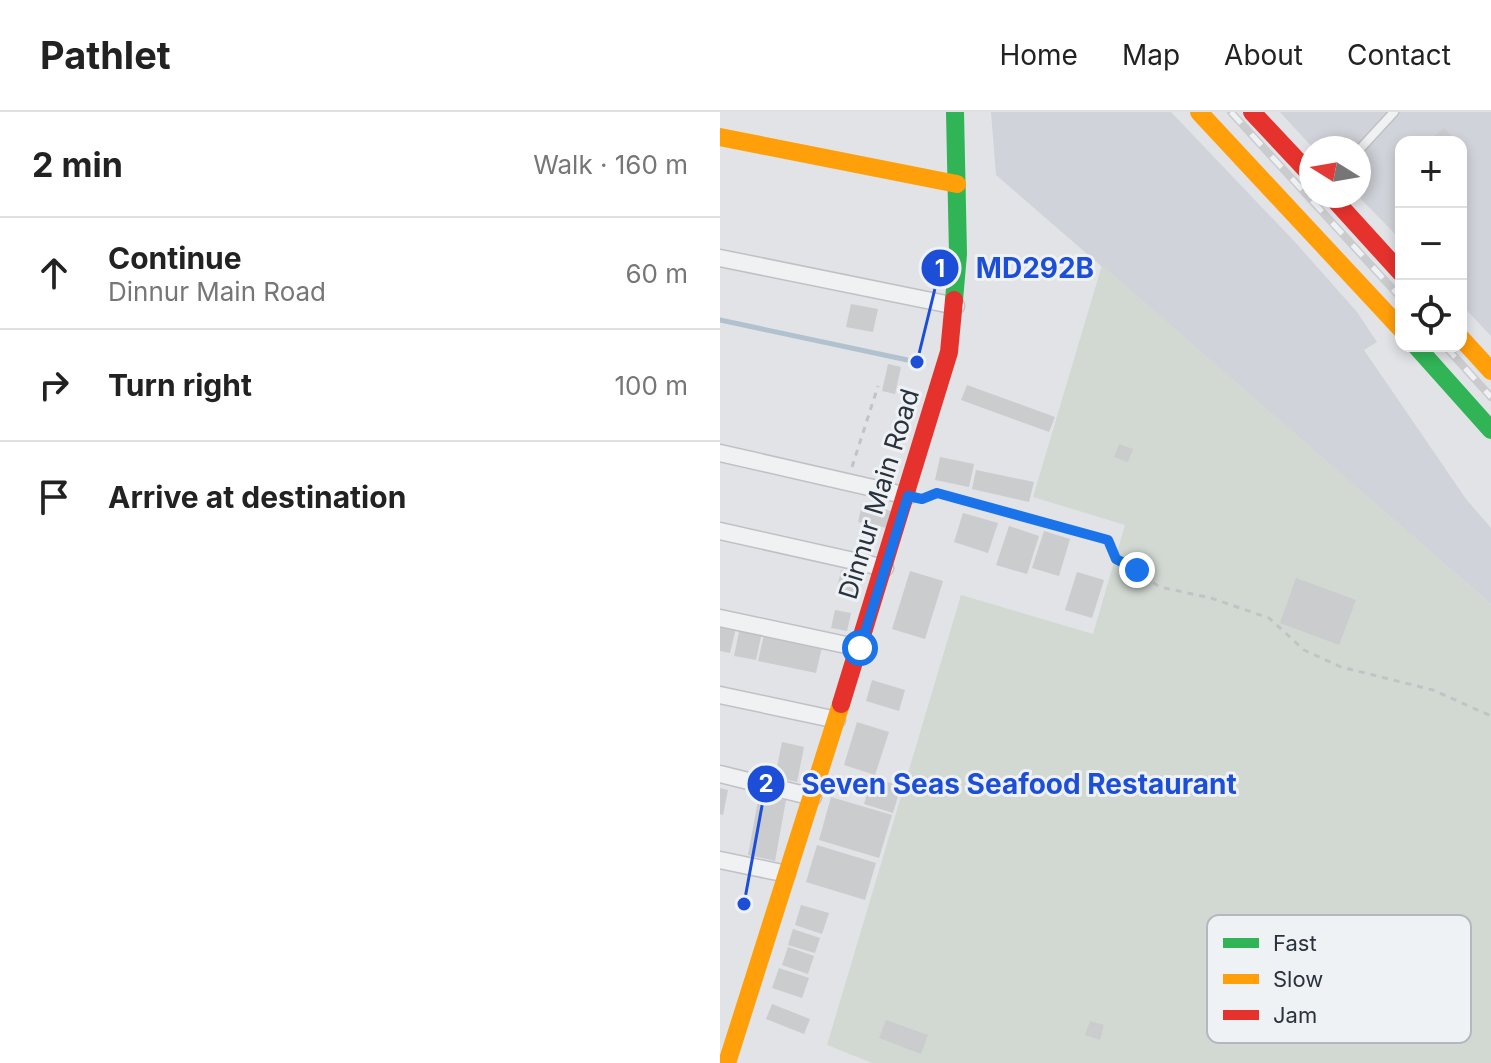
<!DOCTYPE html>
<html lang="en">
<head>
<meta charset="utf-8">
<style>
  body { margin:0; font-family:Inter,sans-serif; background:#f2f2f2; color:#222 }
  .controls { position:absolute; right:24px; top:24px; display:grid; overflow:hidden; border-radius:16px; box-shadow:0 4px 12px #0003 }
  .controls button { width:72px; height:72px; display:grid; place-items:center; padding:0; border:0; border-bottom:2px solid #e0e0e0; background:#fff; color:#222; font:40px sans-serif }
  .compass { position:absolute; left:579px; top:24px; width:72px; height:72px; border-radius:50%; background:#fff; box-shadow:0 4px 12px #0003; rotate:281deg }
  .stop { position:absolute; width:24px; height:24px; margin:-18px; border:6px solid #1a73e8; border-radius:50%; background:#fff }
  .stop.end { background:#1a73e8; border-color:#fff; box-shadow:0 2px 8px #0008 }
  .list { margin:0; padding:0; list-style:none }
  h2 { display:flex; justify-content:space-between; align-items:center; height:104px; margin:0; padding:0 32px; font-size:34px }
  h2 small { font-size:26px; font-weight:400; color:#767676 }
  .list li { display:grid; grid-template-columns:52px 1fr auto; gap:24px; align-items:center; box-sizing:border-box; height:112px; padding:0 32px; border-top:2px solid #e0e0e0 }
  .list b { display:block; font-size:30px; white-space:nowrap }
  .list p { margin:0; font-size:26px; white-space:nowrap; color:#767676 }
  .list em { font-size:26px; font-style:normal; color:#767676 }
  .icon { flex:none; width:44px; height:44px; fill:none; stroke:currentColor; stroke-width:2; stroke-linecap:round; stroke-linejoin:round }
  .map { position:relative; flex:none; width:771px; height:951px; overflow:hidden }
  header { display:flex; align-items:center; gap:48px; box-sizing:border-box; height:112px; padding:0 40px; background:#fff; border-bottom:2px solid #e0e0e0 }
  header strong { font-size:38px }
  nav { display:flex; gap:44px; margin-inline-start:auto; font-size:28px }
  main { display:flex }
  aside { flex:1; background:#fff }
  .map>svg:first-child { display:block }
  .built { fill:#d0d3d9 }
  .green { fill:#d2d9d2 }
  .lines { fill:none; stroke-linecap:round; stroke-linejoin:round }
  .stream { stroke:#b2c1ce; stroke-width:5 }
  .building { fill:#caccce }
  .lane-casing { stroke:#c0c1c4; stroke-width:11 }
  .street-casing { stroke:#c0c1c4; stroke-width:19 }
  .path { stroke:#c1c4c6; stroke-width:3; stroke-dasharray:6 6; stroke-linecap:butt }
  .lane { stroke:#f0f1f3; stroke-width:8 }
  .street { stroke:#f0f1f3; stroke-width:16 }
  .fast { stroke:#30b455; stroke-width:18 }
  .slow { stroke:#ff9f0a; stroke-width:18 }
  .jam { stroke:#e5322d; stroke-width:18 }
  .rail-casing { stroke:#cacbcd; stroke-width:8 }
  .rail { stroke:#eff2f5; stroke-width:5; stroke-dasharray:15; stroke-linecap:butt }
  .route { stroke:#1a73e8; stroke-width:10 }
  .labels { text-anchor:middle; stroke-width:6; stroke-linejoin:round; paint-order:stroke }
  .street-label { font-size:26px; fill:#2a323d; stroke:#eff2f5 }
  .key { fill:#eff2f5; stroke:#b4b8be; stroke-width:2 }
  .key-label { font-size:22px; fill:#2a323d }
  .leader { fill:none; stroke:#1d4ed8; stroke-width:3 }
  .callout-dot { fill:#1d4ed8; stroke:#eff2f5; stroke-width:3 }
  .mark-label { font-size:24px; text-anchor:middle; font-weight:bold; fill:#fff }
  .callout-label { font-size:28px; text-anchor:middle; font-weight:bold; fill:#1d4ed8; stroke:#eff2f5; stroke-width:6; stroke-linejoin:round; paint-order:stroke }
</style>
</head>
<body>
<header>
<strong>Pathlet</strong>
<nav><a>Home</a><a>Map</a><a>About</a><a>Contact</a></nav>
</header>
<main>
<aside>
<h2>2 min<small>Walk · 160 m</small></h2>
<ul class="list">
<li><svg class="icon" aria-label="ahead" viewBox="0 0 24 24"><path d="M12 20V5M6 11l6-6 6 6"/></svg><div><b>Continue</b><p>Dinnur Main Road</p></div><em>60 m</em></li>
<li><svg class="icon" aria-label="right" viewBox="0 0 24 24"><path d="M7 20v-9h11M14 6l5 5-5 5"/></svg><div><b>Turn right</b></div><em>100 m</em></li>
<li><svg class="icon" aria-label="arrive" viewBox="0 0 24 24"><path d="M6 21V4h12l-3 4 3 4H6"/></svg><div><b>Arrive at destination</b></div></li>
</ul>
</aside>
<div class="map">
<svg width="771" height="951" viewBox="0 0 771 951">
  <rect width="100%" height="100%" fill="#e1e3e6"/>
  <!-- built -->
  <g class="built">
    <polygon points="271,0 451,0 575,130 637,200 657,230 644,238 746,387 771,416 771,492 276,63"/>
    <polygon points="560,0 771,0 771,224 741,192 741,30 681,30 681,128 638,84 639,36 593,36"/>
  </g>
  <!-- green -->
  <polygon class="green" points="382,153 771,492 771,951 152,951 107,933 241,483 373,522 405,413 313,385"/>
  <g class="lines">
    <!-- stream -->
    <polyline class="stream" points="0,208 197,250"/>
  </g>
  <!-- building -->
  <g class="building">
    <polygon points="724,16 737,30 708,30"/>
    <polygon points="131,192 158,197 153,220 126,215"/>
    <polygon points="168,252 181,255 175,282 162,279"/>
    <polygon points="247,273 335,305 329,320 241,288"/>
    <polygon points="399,332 413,337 408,350 394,345"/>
    <polygon points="220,345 254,352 249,375 215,368"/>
    <polygon points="256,358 314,370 309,390 252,377"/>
    <polygon points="142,392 171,399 167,416 138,410"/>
    <polygon points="243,401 278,411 268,441 234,430"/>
    <polygon points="289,414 319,424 307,462 276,453"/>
    <polygon points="324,419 350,427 339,464 312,456"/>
    <polygon points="121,458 142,462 138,486 116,482"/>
    <polygon points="190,459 223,469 205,527 172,517"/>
    <polygon points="357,460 384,468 372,506 345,498"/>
    <polygon points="576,466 636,488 619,533 560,511"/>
    <polygon points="115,498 131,501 127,519 111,516"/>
    <polygon points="0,512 16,516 10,541 0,539"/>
    <polygon points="20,515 42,520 36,548 14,544"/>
    <polygon points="44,523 102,535 96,561 38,549"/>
    <polygon points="152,568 185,578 179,599 146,589"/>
    <polygon points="137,610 169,620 155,663 124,653"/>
    <polygon points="62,630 84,635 77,670 55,665"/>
    <polygon points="152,666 181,674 173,701 144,692"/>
    <polygon points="0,676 8,678 3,703 0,702"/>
    <polygon points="39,683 66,688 55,749 28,743"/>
    <polygon points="111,685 172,703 159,746 99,728"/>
    <polygon points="97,733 156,751 145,788 86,770"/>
    <polygon points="81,793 109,801 102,822 75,813"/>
    <polygon points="73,817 100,826 95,841 68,833"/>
    <polygon points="68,835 94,844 88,862 62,853"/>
    <polygon points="59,856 89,866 82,886 52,876"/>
    <polygon points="52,892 90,907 84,922 46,907"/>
    <polygon points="166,908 208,923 201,942 159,926"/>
    <polygon points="370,909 384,913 380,928 365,923"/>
  </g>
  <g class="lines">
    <!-- lane casing -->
    <g class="lane-casing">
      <polyline id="lane" points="639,38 674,0"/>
    </g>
    <!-- street casing -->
    <g class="street-casing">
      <g id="street">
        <polyline points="0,146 236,194"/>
        <polyline points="0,341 188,384"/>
        <polyline points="0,419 165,456"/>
        <polyline points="0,506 140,536"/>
        <polyline points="0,583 117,608"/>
        <polyline points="0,662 93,685"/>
        <polyline points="0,748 67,762"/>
      </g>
    </g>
    <!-- path -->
    <g class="path">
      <polyline points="132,355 158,274"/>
      <polyline points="208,385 217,381 388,428 396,447 440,475 491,486 549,506 584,538 621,555 713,578 771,604"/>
    </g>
    <!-- lane -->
    <use href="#lane" class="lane"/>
    <!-- street -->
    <use href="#street" class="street"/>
    <!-- fast -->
    <g class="fast">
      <polyline points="234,188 238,142 235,0"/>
      <polyline points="696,234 771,318"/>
    </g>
    <!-- slow -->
    <g class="slow">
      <polyline points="479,0 681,217"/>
      <polyline points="0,25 237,72"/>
      <polyline points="741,226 771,259"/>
      <polyline points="7,951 121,592"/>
    </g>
    <!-- jam -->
    <g class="jam">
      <polyline points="532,0 591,63"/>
      <polyline points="611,84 681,161"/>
      <polyline points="121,592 229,240 234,188"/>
    </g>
    <!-- rail casing -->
    <g class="rail-casing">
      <g id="rail">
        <polyline points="511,0 681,186"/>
        <polyline points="725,234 771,285"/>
      </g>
    </g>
    <!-- rail -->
    <use href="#rail" class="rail"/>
  </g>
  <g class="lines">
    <!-- route -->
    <polyline class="route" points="140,536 188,384 202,387 217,381 388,428 396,447 417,458"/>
  </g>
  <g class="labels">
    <!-- street labels -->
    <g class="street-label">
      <text transform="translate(159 382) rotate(-73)" y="9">Dinnur Main Road</text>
    </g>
  </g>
  <!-- legend -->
  <rect x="487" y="803" width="264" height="128" rx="12" class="key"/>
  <rect x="503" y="826" width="36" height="10" fill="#30b455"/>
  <rect x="503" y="862" width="36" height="10" fill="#ff9f0a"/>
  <rect x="503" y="898" width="36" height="10" fill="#e5322d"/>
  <g class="key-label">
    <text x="553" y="839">Fast</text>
    <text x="553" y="875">Slow</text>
    <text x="553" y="911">Jam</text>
  </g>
  <!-- callouts -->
  <path class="leader" d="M197 250L220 156M24 792L46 672"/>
  <g class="callout-dot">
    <circle cx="197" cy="250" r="8"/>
    <circle cx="24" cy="792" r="8"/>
    <circle cx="220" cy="156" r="20"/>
    <circle cx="46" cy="672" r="20"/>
  </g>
  <g class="mark-label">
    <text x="220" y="165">1</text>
    <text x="46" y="680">2</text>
  </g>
  <g class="callout-label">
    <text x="315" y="166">MD292B</text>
    <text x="299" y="682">Seven Seas Seafood Restaurant</text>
  </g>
</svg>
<div class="controls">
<button>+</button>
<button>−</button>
<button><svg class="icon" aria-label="locate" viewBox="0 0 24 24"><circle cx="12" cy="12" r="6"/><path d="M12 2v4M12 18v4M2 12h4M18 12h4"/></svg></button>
</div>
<svg class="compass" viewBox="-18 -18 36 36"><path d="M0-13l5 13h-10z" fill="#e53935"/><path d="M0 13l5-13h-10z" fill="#767676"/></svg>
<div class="stop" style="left:140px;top:536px"></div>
<div class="stop end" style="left:417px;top:458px"></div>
</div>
</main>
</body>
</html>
